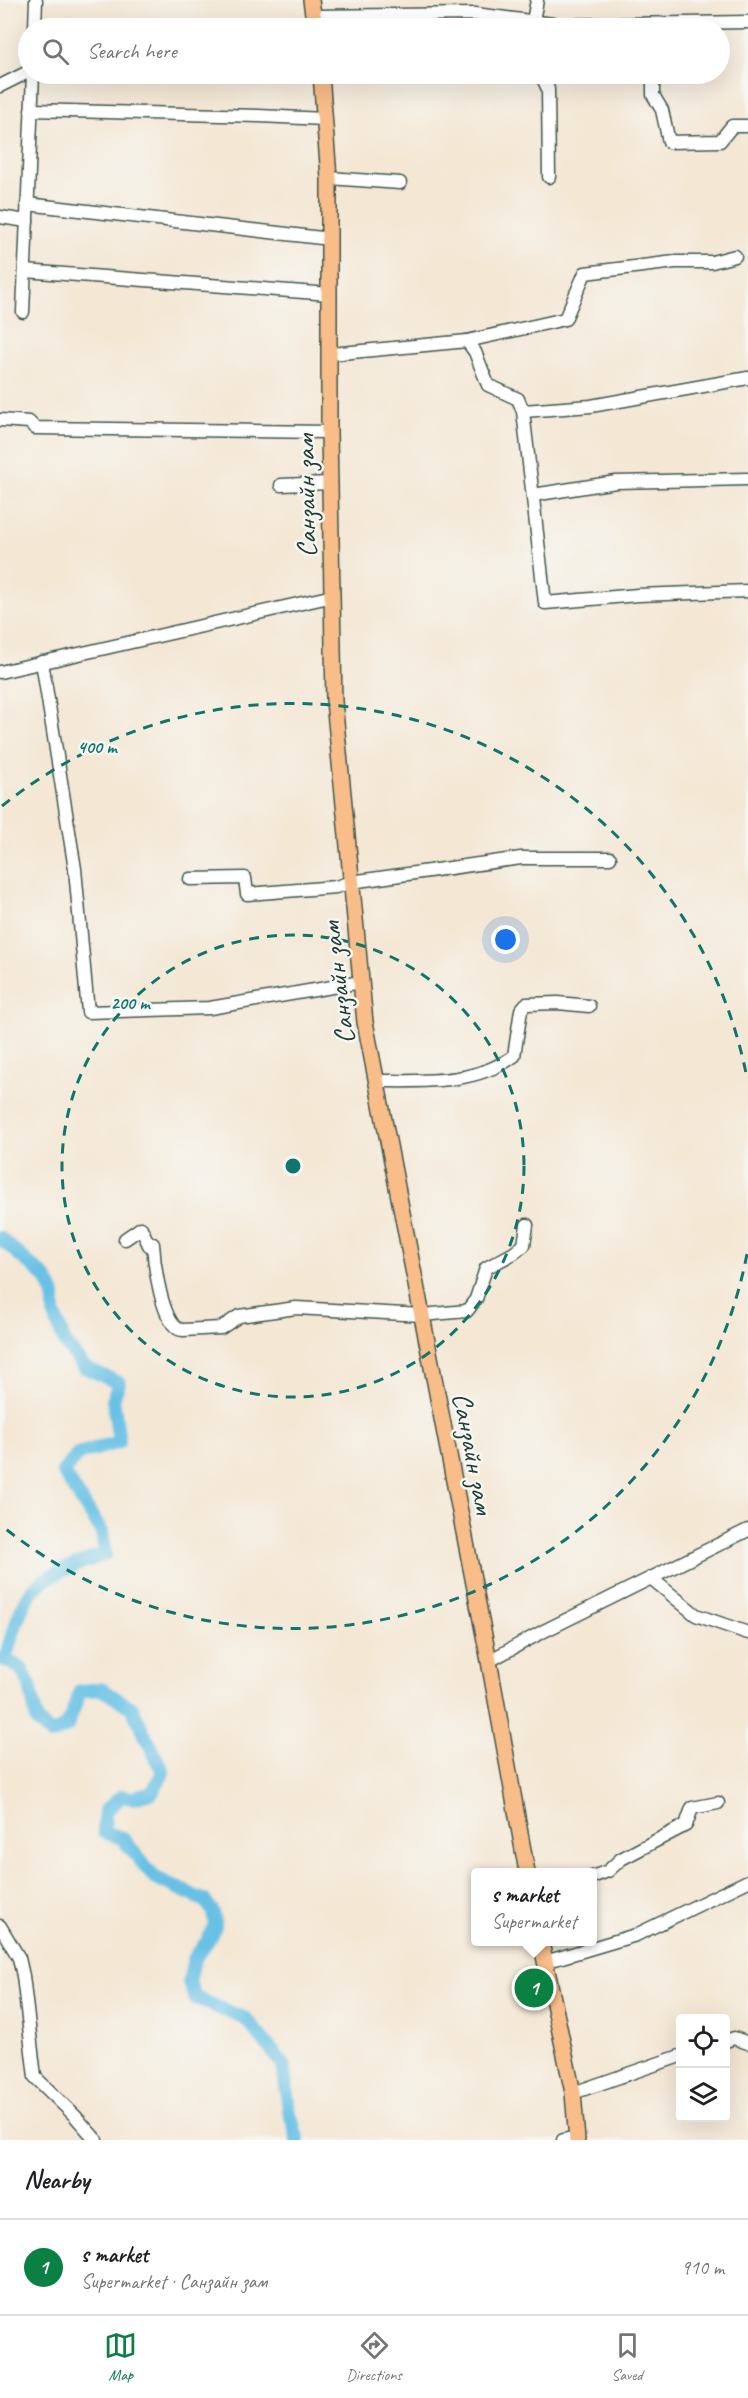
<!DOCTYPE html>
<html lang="en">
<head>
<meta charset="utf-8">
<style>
  body { margin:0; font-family:Caveat,sans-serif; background:#f6f6f6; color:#202124 }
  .controls { position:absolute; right:18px; bottom:18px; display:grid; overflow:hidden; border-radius:6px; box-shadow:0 6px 24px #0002 }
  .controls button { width:54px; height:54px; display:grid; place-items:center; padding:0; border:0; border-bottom:2px solid #e0e0e0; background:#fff; color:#202124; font:30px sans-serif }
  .you { position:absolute; left:506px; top:940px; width:21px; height:21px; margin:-15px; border:4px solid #fff; border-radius:50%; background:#1a73e8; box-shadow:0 0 0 9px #1a73e833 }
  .badge { display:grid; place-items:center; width:39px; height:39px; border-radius:50%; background:#0b8043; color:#fff; font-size:20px; font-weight:700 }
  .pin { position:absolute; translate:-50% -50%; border:3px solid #fff; box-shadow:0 2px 6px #0006 }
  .popup { position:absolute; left:471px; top:1868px; width:126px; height:78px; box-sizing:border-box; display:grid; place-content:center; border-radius:6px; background:#fff; filter:drop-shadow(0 2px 4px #0005); font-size:20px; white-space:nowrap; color:#757577 }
  .popup b { font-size:22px; color:#202124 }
  .popup::after { content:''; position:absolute; left:50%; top:100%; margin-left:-12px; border:12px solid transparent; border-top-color:#fff }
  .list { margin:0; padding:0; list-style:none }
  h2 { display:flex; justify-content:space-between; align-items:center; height:78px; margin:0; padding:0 24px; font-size:26px }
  h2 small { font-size:20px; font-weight:400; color:#757577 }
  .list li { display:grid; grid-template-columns:39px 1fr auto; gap:18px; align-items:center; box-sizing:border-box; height:96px; padding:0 24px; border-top:2px solid #e0e0e0 }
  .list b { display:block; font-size:22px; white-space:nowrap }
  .list p { margin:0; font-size:20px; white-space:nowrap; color:#757577 }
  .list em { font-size:20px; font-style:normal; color:#757577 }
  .icon { flex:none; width:33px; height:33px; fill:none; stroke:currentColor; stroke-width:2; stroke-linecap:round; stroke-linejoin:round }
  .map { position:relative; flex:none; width:748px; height:2140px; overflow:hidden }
  .search { position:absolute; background:#fff; box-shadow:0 6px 24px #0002; left:18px; right:18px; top:18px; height:66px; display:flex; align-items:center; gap:15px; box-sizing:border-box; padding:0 21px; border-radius:33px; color:#757577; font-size:22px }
  .sheet { height:174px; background:#fff }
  nav { display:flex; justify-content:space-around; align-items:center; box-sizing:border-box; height:84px; border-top:2px solid #e0e0e0; background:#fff; font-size:16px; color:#757577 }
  nav a { display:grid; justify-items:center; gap:3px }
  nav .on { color:#0b8043 }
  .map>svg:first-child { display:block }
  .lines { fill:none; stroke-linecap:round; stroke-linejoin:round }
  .river { stroke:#67c1e5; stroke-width:14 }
  .minor-casing { stroke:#3f564c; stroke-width:15 }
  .major-casing { stroke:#3f564c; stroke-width:18 }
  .minor { stroke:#fff; stroke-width:12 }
  .major { stroke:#f8bd89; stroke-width:15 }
  .ring { fill:none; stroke:#0f766e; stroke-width:3; stroke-dasharray:10 8 }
  .labels { text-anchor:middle; stroke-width:5; stroke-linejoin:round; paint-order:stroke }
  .street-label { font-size:28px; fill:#1f3d34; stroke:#f6f6f2 }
  .centre { fill:#0f766e; stroke:#f6f6f2; stroke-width:3 }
  .ring-label { font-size:18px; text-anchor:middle; font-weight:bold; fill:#0f766e; stroke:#f6f6f2; stroke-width:5; stroke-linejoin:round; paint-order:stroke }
</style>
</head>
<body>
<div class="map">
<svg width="748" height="2140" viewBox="0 0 748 2140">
  <rect width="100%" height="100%" fill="#f6f6f2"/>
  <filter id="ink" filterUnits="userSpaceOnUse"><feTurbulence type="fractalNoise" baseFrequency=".0167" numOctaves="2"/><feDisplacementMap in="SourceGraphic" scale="12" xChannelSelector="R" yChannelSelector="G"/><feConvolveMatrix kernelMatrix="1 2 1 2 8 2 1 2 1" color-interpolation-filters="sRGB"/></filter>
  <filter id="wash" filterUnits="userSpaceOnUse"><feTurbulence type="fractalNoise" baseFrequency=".008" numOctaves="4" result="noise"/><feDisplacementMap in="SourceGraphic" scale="24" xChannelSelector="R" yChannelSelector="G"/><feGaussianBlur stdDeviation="1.35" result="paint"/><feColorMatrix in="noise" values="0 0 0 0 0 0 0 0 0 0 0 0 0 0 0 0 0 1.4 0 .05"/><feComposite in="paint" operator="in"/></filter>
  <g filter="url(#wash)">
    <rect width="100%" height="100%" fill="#f4e7d4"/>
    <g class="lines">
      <!-- river -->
      <path class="river" d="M0,1238L46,1278L54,1295V1313L65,1343L84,1367L119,1383L113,1399L119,1442L78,1454L63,1472L102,1532L105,1554C85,1562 47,1573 33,1590C21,1604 10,1641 5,1660L21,1668L30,1685L37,1721L51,1734L67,1726L80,1691L101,1689L132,1708L163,1772L152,1793L132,1798L122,1796L105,1811L104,1832L122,1838L154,1877L205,1901L213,1912L215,1926L208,1940L194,1959L189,1982L195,1998L246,2019L283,2064L289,2110L298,2140"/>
    </g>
  </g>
  <g filter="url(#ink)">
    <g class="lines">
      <!-- minor casing -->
      <g class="minor-casing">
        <g id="minor">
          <polyline points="314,16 475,14 561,25 748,22"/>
          <polyline points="533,21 537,0"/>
          <polyline points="35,28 36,0"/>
          <polyline points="541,74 548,89 549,177"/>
          <polyline points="600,74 600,77"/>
          <polyline points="653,74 653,95 662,110 669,142 720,141 732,126 748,126"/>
          <polyline points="0,86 28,72"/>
          <polyline points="31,110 259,116 325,119"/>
          <polyline points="329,178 400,183"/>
          <polyline points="27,204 330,239"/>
          <polyline points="0,217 27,221"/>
          <polyline points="25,271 330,294"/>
          <polyline points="23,312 33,74"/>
          <polyline points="467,341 475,352 488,385 518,399 523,411 545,603 638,595 748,591"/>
          <polyline points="331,354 467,341 565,319 585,273 675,262 712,262 735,256"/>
          <polyline points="523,411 591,406 748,378"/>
          <polyline points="0,420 29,422 35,428 329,432"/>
          <polyline points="281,485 330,483"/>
          <polyline points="533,495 616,482 748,479"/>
          <polyline points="42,662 75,869 88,1012 210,1008 361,982"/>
          <polyline points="0,672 333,596"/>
          <polyline points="190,879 245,878 247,894 336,887 351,882 521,858 610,858"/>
          <path d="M376,1081C422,1081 474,1085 514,1056L521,1010L526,1004L558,1003L589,1006"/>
          <path d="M125,1239L141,1228L149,1245L153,1244C154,1262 162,1330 183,1330L221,1328L239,1316L296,1308L422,1315L467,1311L476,1299L486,1268L514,1253L524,1245L527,1225"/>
          <polyline points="651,1578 696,1615 748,1633"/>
          <polyline points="489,1661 542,1632 748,1530"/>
          <polyline points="592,1877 608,1871 621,1859 686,1825 692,1808 718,1803"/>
          <polyline points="0,1926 19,1958 23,1976 35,2077 75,2116 96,2140"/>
          <polyline points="545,1962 636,1935 748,1881"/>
          <polyline points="726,2041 734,2038 748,2043"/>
          <polyline points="573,2093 680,2056"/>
          <polyline points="563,2140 577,2137"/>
        </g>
      </g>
      <!-- major casing -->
      <g class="major-casing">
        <g id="major">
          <polyline points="311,0 315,28"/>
          <polyline points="321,74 329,178 329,432 334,701 365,1022 489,1661 527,1872"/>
          <polyline points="541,1942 573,2093 577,2140"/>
        </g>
      </g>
      <!-- minor -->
      <use href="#minor" class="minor"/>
      <!-- major -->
      <use href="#major" class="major"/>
    </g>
  </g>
  <!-- distance rings -->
  <g class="ring">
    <circle cx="293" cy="1166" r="231"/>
    <path d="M747 1254A463 463 0 0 1 2 1526M2 806A463 463 0 0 1 747 1078"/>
  </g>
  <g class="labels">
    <!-- street labels -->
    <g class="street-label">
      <text transform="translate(305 496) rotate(-91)" y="10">Санзайн зам</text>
      <text transform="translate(337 983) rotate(-97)" y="10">Санзайн зам</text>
      <text transform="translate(474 1453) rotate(79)" y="10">Санзайн зам</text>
    </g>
  </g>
  <circle cx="293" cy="1166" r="9" class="centre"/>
  <g class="ring-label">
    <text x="97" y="753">400 m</text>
    <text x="130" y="1009">200 m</text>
  </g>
</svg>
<div class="controls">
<button><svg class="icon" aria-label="locate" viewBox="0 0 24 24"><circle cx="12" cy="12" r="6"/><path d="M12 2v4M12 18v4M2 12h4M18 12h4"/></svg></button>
<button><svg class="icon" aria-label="layers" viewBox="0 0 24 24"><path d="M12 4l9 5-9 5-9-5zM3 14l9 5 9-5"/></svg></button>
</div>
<div class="you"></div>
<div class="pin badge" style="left:534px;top:1988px">1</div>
<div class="popup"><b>s market</b>Supermarket</div>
<div class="search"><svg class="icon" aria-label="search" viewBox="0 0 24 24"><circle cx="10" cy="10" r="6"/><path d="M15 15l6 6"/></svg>Search here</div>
</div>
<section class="sheet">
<h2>Nearby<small></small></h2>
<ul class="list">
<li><span class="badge">1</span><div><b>s market</b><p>Supermarket · Санзайн зам</p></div><em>910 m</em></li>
</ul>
</section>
<nav>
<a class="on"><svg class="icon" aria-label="map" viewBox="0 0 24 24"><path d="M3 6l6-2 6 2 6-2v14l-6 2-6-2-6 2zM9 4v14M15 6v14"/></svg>Map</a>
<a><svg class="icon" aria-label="directions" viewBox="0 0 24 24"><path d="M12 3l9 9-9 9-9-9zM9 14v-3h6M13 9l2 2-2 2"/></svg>Directions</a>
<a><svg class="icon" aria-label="saved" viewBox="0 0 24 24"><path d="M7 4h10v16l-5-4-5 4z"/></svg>Saved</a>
</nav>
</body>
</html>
